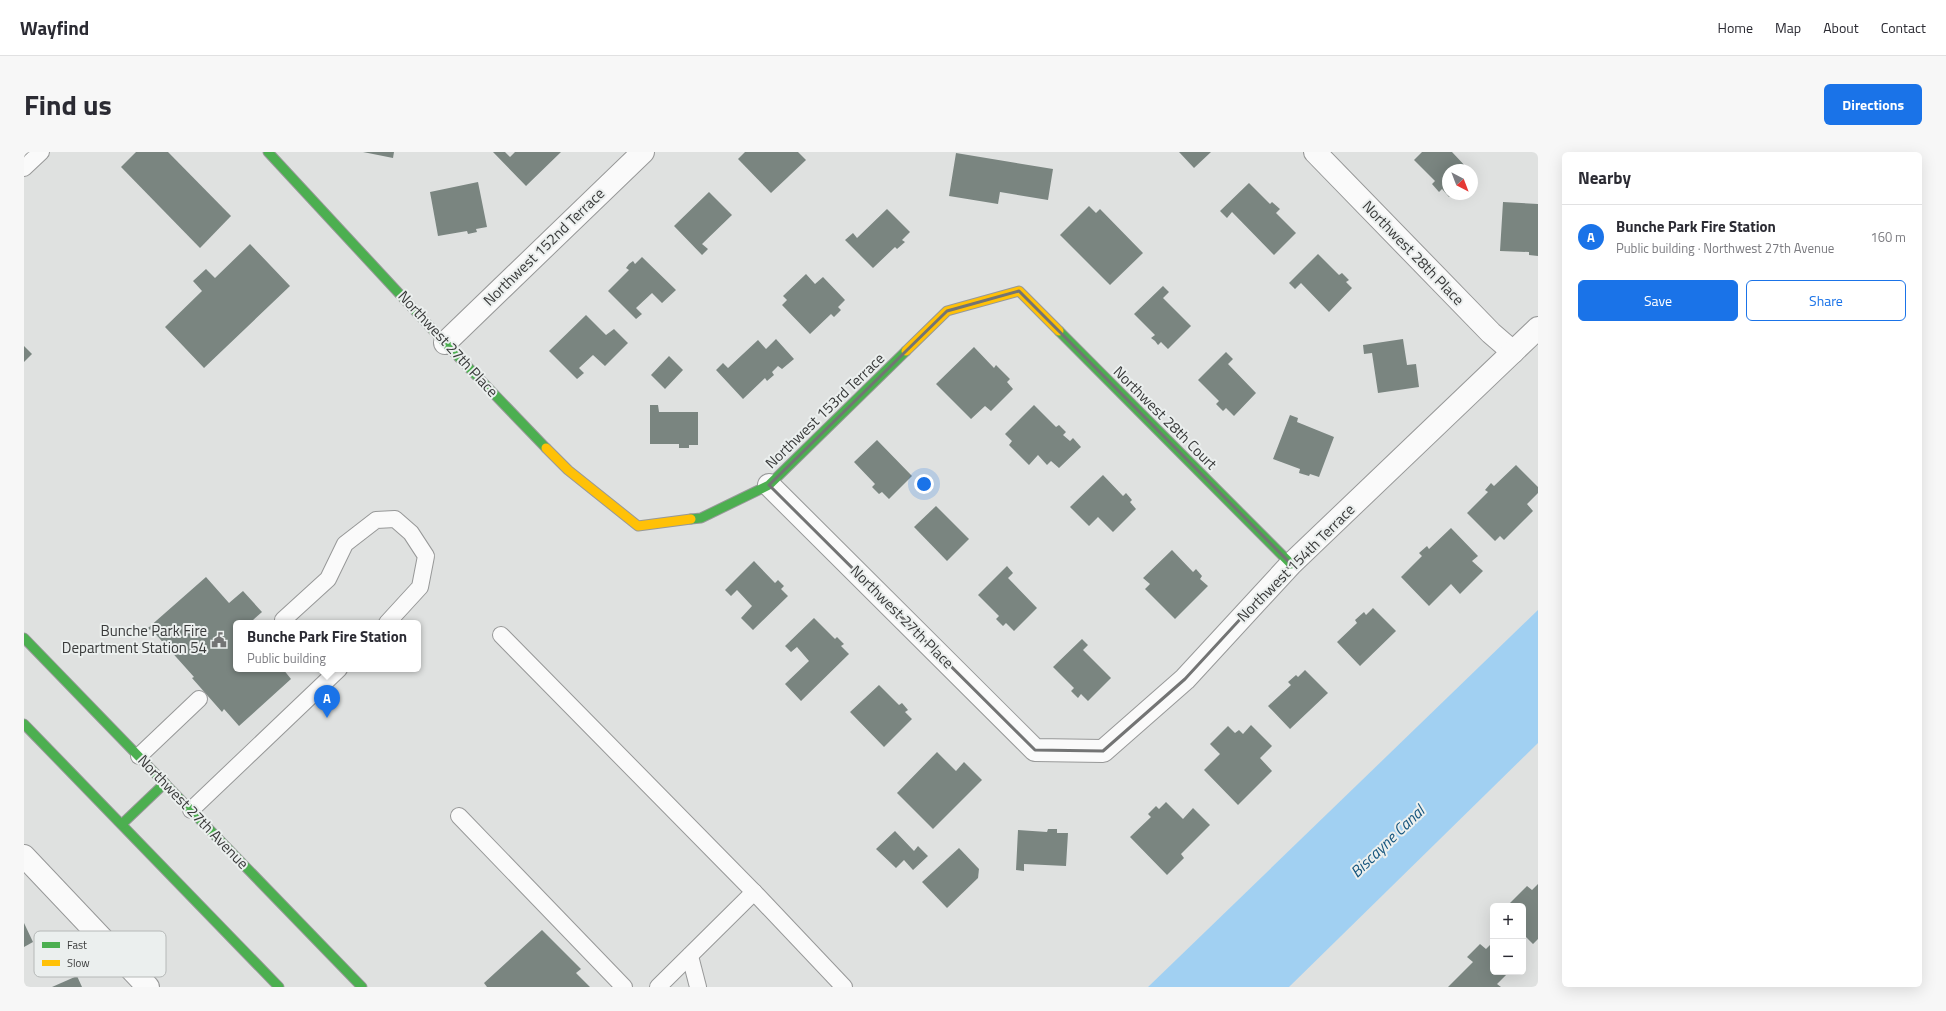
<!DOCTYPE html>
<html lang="en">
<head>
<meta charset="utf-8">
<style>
  body { margin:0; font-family:"Titillium Web",sans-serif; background:#f7f7f7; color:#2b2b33 }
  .controls { position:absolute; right:12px; bottom:12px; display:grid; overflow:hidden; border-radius:6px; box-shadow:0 4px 16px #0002 }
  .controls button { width:36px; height:36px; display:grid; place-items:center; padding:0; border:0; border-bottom:1px solid #e1e1e2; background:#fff; color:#2b2b33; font:20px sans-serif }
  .compass { position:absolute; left:1418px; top:12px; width:36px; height:36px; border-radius:50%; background:#fff; box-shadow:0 4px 16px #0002; rotate:138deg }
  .you { position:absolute; left:900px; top:332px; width:14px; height:14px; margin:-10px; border:3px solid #fff; border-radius:50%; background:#1a73e8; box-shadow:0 0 0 6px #1a73e833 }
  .badge { display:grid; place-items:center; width:26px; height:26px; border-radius:50%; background:#1a73e8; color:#fff; font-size:13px; font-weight:700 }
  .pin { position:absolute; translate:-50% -33px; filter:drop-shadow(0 1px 2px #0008) }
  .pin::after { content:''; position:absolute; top:21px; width:14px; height:12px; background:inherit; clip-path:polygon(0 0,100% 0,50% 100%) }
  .popup { position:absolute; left:209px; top:468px; width:188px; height:52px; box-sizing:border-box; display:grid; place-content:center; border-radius:6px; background:#fff; filter:drop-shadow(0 1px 3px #0005); font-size:13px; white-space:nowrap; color:#7c7c81 }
  .popup b { font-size:15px; color:#2b2b33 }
  .popup::after { content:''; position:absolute; left:50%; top:100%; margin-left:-8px; border:8px solid transparent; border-top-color:#fff }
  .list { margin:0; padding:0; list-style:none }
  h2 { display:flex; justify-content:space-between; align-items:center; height:52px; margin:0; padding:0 16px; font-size:17px }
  h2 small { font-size:13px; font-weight:400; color:#7c7c81 }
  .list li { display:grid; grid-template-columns:26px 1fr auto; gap:12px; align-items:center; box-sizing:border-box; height:64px; padding:0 16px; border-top:1px solid #e1e1e2 }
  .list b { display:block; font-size:15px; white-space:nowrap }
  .list p { margin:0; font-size:13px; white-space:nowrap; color:#7c7c81 }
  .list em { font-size:13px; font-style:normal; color:#7c7c81 }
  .actions { display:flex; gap:8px; padding:12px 16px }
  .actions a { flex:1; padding:9px 0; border:1px solid #1a73e8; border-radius:6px; text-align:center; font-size:14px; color:#1a73e8 }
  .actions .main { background:#1a73e8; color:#fff }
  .map { position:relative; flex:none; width:1514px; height:835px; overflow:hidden; border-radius:6px }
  header { display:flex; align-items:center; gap:24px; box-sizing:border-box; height:56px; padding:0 20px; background:#fff; border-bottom:1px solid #e1e1e2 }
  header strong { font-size:19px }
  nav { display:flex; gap:22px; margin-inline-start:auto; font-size:14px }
  .intro { display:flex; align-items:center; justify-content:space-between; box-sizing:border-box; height:96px; padding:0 24px }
  h1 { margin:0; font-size:28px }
  .button { padding:10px 18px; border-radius:6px; background:#1a73e8; color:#fff; font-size:14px; font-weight:700 }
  main { display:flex; gap:24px; padding:0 24px }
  aside { flex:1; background:#fff; border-radius:6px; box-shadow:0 4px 16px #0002 }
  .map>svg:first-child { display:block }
  .water { fill:#a1d0f2 }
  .building { fill:#7a8580 }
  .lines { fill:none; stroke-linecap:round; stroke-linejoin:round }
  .lane-casing { stroke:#979898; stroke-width:18 }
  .street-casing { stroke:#979898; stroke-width:24 }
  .fast-casing { stroke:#979898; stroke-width:11 }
  .slow-casing { stroke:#979898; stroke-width:11 }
  .lane { stroke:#fafafa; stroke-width:16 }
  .street { stroke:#fafafa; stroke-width:22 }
  .fast { stroke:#4caf50; stroke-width:9 }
  .slow { stroke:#ffc107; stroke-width:9 }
  .marked { fill:none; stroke:#737474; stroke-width:3; stroke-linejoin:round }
  .labels { text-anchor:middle; stroke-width:4; stroke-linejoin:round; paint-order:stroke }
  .street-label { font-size:15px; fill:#393a3a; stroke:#ebefee }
  .poi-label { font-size:15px; fill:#393a3a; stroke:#ebefee; text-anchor:end }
  .water-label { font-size:16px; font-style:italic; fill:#17567e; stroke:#ebefee }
  .key { fill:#ebefee; stroke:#b6b9b8; stroke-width:1 }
  .key-label { font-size:11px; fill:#393a3a }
</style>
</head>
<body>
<header>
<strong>Wayfind</strong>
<nav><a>Home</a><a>Map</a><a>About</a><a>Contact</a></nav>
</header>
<div class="intro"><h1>Find us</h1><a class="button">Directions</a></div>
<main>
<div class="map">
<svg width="1514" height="835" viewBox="0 0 1514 835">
  <rect width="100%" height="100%" fill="#dfe1e0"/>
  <!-- water -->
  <polygon class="water" points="1514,458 1514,591 1265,835 1124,835"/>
  <!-- building -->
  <g class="building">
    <polygon points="112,0 144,0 207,64 176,96 97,15"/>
    <polygon points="339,0 370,0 369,6"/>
    <polygon points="469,0 481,0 486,5 491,0 537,0 502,34"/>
    <polygon points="721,0 774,0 782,8 747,41 714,7"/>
    <polygon points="1155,0 1187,0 1170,16"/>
    <polygon points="1398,0 1428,0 1445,18 1424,18 1424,42 1428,42 1425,45 1418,37 1415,40 1408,32 1411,29 1390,8"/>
    <polygon points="932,1 1029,17 1024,48 976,40 974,52 925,44"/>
    <polygon points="454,30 463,75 452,77 453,80 444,82 443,79 414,84 406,40"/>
    <polygon points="1225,31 1246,52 1248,50 1256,57 1252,61 1272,81 1250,103 1208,60 1203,66 1196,59"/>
    <polygon points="685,40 708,63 678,92 684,97 678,103 650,74"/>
    <polygon points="1479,50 1514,52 1514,104 1505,103 1505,100 1476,99"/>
    <polygon points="1065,54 1072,61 1076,57 1119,101 1086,133 1036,83"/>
    <polygon points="863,57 886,80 878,88 881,90 873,97 871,95 849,116 821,88 829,81 833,86"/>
    <polygon points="226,92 266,134 180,216 141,175 178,139 169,129 182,117 191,126"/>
    <polygon points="1294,102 1315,123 1318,121 1325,128 1322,130 1328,136 1305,160 1277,131 1271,137 1265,131"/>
    <polygon points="618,105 652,138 638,151 628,141 612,156 618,162 612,167 584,139 605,118 602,116 605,112 609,109 611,112"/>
    <polygon points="782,122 791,132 799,125 821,148 814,155 817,158 810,165 807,162 786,182 758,153 763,148 759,144"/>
    <polygon points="1139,134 1145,140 1139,146 1167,174 1144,197 1137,190 1134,193 1131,189 1127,186 1131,183 1110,162"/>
    <polygon points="562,163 582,183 590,177 604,191 581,214 569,203 555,216 560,221 553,227 525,199"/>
    <polygon points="752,187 770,207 758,217 754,214 748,220 750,223 743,229 741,226 719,247 692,218 699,211 704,216 734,188 742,197"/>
    <polygon points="1379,187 1383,213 1392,212 1395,235 1354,241 1348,201 1340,202 1339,193"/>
    <polygon points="0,194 8,202 0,210"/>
    <polygon points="950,195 970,216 972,213 986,227 983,230 989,237 967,259 961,254 947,267 912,232"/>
    <polygon points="1202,200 1209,207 1204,212 1232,241 1210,264 1202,256 1199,259 1192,252 1195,249 1174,228"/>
    <polygon points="645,204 659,218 641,237 627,223"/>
    <polygon points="626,253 634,253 635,260 674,260 674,293 665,293 665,296 655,296 655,292 626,292"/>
    <polygon points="1010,253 1032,275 1035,273 1042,280 1039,283 1046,289 1049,286 1057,295 1035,316 1027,309 1023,313 1014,303 1005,313 985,293 988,289 981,282"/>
    <polygon points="1266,263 1274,266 1273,270 1310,285 1295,325 1286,322 1285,324 1275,321 1276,317 1249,307"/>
    <polygon points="853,288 888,324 865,347 858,340 855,342 848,335 851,332 830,310"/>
    <polygon points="1492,313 1514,335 1514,341 1503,352 1509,359 1480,388 1476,384 1471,389 1443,361 1464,340 1461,338 1467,331 1470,334"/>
    <polygon points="1079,323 1099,344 1102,341 1108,348 1106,350 1112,357 1089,380 1074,365 1065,374 1046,355"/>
    <polygon points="912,354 945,387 923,409 890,375"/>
    <polygon points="1427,376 1454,404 1448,409 1459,419 1436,442 1427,432 1405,454 1377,425 1398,404 1395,401 1403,394 1405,397"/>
    <polygon points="1148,398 1169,420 1172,417 1178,424 1176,427 1184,434 1151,467 1121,437 1126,432 1119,426"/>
    <polygon points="730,409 751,431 754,428 760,434 757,437 764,444 729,478 717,466 728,454 713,438 707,444 701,438"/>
    <polygon points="983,414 989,421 984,426 1013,456 990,479 982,471 979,474 972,467 975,464 954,443"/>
    <polygon points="182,425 205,451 219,439 238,460 229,468 232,471 212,471 212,517 259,517 267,527 215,574 200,557 198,560 168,526 170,525 127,477 126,478 124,476"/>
    <polygon points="1349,456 1372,479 1336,514 1313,490 1333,471 1331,468 1340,460 1342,463"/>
    <polygon points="790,466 811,487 813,485 820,492 817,494 825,502 777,549 761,532 785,509 773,495 767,500 761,494"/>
    <polygon points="1058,487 1064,493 1059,498 1087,526 1064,549 1057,542 1054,546 1047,539 1050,536 1029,515"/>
    <polygon points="1281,518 1304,541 1266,577 1244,554 1267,533 1264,530 1272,523 1274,525"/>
    <polygon points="855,533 875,553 878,551 884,558 881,560 888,567 860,595 826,560"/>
    <polygon points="1227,573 1248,594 1236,606 1248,619 1214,653 1180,618 1196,602 1186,592 1204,574 1211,581 1215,578 1219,582"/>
    <polygon points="913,600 932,619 940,610 958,628 909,677 873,641"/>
    <polygon points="1142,650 1159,667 1169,656 1186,673 1157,702 1160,706 1143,723 1106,685 1127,665 1124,662 1132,654 1135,657"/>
    <polygon points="1024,677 1033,677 1033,681 1044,681 1042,714 1000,712 1000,719 992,718 994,678 1023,680"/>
    <polygon points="871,679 890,699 894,694 904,704 889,718 880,708 872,716 852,697"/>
    <polygon points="935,696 955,717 954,726 923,756 898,730"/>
    <polygon points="1514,732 1514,787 1509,792 1499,782 1499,754 1488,754 1485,752 1503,734 1508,738"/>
    <polygon points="0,771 9,790 0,795"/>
    <polygon points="518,778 557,817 552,821 566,835 463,835 460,831"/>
    <polygon points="1456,792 1462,797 1466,793 1469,796 1469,820 1485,820 1473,832 1477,835 1424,835 1449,810 1443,805"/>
    <polygon points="53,824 58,835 28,835"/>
  </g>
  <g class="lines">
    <!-- lane casing -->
    <g class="lane-casing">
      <g id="lane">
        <polyline points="0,16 17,0"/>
        <polyline points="259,468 304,427 321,392 352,368 371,367 387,381 402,404 396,435 363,471"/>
        <polyline points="477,483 730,740"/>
        <polyline points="115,604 175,547"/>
        <polyline points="167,658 315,517"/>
        <polyline points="435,664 600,835"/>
        <polyline points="666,804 674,835"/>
        <polyline points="634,835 730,740 820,835"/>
      </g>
    </g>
    <!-- street casing -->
    <g class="street-casing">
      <g id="street">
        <polyline points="1291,0 1467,181 1489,200"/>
        <polyline points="421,191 619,0"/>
        <polyline points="745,333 1011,598 1079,599 1161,527 1267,412 1514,176"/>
        <polyline points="0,704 124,835"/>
      </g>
    </g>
    <!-- fast casing -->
    <g class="fast-casing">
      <g id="fast">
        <polyline points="244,0 421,191 522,296"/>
        <polyline points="1035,179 1267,412"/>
        <polyline points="667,367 677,366 745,333 882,199"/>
        <polyline points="0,486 338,835"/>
        <polyline points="0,572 255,835"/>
        <polyline points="98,672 141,631"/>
      </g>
    </g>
    <!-- slow casing -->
    <g class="slow-casing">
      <g id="slow">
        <polyline points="882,199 923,159 995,139 1035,179"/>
        <polyline points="522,296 544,318 614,374 667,367"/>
      </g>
    </g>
    <!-- lane -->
    <use href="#lane" class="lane"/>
    <!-- street -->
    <use href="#street" class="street"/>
    <!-- fast -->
    <use href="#fast" class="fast"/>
    <!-- slow -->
    <use href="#slow" class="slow"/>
  </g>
  <!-- marked area -->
  <path class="marked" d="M995,139L1267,412L1161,527L1079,599L1011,598L745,333L923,159Z"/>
  <!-- icons -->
  <defs>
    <g id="civic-bare" transform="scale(1.2)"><path d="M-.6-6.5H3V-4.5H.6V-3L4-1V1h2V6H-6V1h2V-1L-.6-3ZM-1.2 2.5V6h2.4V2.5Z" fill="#737474" stroke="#ebefee" stroke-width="2.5" paint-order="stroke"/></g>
  </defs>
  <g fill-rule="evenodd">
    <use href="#civic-bare" x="195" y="488"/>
  </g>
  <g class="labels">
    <!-- street labels -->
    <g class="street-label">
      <text transform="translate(520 95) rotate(-44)" y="5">Northwest 152nd Terrace</text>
      <text transform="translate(1389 101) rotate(46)" y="5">Northwest 28th Place</text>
      <text transform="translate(424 192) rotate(47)" y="5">Northwest 27th Place</text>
      <text transform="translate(801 259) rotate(-44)" y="5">Northwest 153rd Terrace</text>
      <text transform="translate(1141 266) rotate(45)" y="5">Northwest 28th Court</text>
      <text transform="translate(1272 411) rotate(-45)" y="5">Northwest 154th Terrace</text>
      <text transform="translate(878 465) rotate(45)" y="5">Northwest 27th Place</text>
      <text transform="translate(169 660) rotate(46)" y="5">Northwest 27th Avenue</text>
    </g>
    <!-- poi labels -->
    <g class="poi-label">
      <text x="183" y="484">Bunche Park Fire<tspan x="183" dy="17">Department Station 54</tspan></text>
    </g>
    <!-- water labels -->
    <g class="water-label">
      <text transform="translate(1363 689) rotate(-44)" y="6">Biscayne Canal</text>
    </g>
  </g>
  <!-- legend -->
  <rect x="10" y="779" width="132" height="46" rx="6" class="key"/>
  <rect x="18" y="790" width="18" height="6" fill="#4caf50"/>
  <rect x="18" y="808" width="18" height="6" fill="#ffc107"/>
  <g class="key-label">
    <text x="43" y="797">Fast</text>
    <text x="43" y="815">Slow</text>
  </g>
</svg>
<div class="controls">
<button>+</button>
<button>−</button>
</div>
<svg class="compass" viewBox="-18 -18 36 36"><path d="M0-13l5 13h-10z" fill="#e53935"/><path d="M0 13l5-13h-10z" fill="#7c7c81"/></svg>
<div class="you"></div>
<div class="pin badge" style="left:303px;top:566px">A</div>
<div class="popup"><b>Bunche Park Fire Station</b>Public building</div>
</div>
<aside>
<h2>Nearby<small></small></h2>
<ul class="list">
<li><span class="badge">A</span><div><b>Bunche Park Fire Station</b><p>Public building · Northwest 27th Avenue</p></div><em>160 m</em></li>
</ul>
<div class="actions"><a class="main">Save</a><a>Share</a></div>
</aside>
</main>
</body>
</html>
